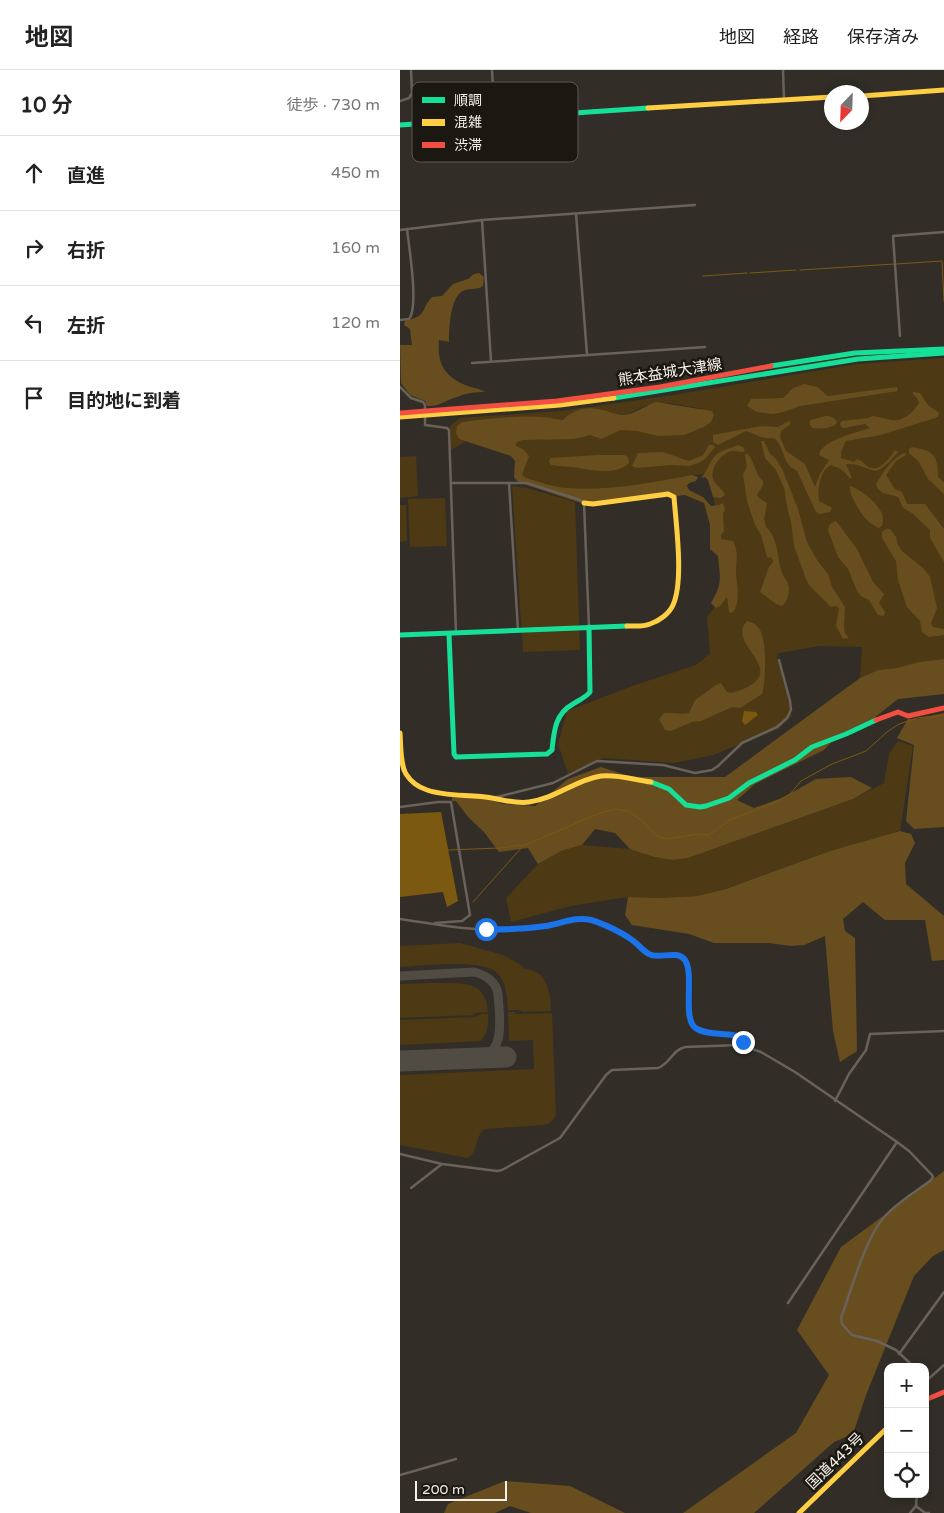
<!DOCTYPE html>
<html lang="ja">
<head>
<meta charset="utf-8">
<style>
  body { margin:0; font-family:"Varela Round","Noto Sans JP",sans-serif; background:#f2f2f2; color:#222 }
  .controls { position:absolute; right:15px; bottom:15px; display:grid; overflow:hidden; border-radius:10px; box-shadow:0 2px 8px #0003 }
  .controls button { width:45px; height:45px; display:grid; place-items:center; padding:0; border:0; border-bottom:1px solid #e0e0e0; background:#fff; color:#222; font:25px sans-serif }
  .compass { position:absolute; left:424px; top:15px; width:45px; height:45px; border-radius:50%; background:#fff; box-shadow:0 2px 8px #0003; rotate:203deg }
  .scale { position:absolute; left:15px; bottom:12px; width:92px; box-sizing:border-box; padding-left:5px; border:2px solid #f6f1e8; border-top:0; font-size:14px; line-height:18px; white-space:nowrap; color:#f6f1e8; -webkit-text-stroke:4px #1b1812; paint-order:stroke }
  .stop { position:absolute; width:15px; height:15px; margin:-11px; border:4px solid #1a73e8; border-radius:50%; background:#fff }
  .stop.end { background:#1a73e8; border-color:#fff; box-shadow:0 1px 5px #0008 }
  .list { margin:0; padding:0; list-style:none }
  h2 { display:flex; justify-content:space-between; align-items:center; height:65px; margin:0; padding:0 20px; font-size:21px }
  h2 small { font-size:16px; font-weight:400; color:#767676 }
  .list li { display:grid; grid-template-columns:32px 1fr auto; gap:15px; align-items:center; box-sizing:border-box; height:75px; padding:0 20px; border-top:1px solid #e0e0e0 }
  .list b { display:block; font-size:19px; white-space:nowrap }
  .list em { font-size:16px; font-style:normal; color:#767676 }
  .icon { flex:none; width:28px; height:28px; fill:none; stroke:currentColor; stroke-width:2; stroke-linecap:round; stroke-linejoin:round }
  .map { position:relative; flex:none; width:544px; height:1443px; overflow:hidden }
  header { display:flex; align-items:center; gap:30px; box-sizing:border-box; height:70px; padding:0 25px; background:#fff; border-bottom:1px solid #e0e0e0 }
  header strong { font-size:24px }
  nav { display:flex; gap:28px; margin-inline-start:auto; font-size:18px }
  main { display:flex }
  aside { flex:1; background:#fff }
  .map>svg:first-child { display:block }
  .green { fill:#4d3914 }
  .forest { fill:#684e1e }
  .water { fill:#7b5910 }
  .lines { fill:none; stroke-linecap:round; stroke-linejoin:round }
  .stream { stroke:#7b5910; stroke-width:1 }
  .taxiway { stroke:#504c44; stroke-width:9 }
  .runway { stroke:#504c44; stroke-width:21 }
  .street { stroke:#68625a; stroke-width:2.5 }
  .fast { stroke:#16e098; stroke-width:5 }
  .slow { stroke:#ffcf43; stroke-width:5 }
  .jam { stroke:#f24e42; stroke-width:5 }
  .route { stroke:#1a73e8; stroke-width:6 }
  .labels { text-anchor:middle; stroke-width:5; stroke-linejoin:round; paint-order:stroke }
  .street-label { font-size:15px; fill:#f6f1e8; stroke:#1b1812 }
  .key { fill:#1b1812; stroke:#5d5952; stroke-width:1 }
  .key-label { font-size:14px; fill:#f6f1e8 }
</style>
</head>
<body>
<header>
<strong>地図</strong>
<nav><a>地図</a><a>経路</a><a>保存済み</a></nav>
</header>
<main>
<aside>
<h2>10 分<small>徒歩 · 730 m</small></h2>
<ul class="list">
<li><svg class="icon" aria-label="ahead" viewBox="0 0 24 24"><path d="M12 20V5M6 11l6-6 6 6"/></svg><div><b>直進</b></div><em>450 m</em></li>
<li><svg class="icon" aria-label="right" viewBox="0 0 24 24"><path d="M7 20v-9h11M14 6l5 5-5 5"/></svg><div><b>右折</b></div><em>160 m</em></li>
<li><svg class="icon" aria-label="left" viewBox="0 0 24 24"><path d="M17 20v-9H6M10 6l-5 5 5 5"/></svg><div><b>左折</b></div><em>120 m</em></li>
<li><svg class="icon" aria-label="arrive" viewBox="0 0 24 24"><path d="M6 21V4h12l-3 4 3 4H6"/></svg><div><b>目的地に到着</b></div></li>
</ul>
</aside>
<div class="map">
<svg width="544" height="1443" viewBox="0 0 544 1443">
  <rect width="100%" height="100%" fill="#322e27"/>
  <!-- green -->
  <g class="green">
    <polygon points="544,288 544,597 497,598 478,600 460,608 462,577 419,576 380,583 377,585 392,646 378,659 313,685 274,693 204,688 168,703 158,674 167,641 232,616 296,595 310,584 307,547 325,524 329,513 309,404 292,405 188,426 119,408 120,399 108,374 117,364 303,339 269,333 247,335 226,345 211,344 199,339 163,350 153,348 63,352 57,356 59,369 66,371 51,380 50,356 60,348 160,341 261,327 457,294"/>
    <polygon points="16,386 18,426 0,428 0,387"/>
    <polygon points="112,416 127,418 175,432 180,580 123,582"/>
    <polygon points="45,428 47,476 10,477 8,429"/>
    <polygon points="0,435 6,435 7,471 0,472"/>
    <polygon points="498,671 513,676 500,761 430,781 326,819 297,826 261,828 228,827 171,836 111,852 106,828 138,794 161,781 182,775 230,779 254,787 273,790 288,788 453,729 484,713 489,684"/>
    <path d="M60,873L103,885L123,896V899C147,899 151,923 151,941L123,942L119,940H108C107,927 107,913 97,903C81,888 22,896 0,897V876Z"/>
    <path d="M31,913C57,914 86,907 88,942L76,943L73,945L0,948V914Z"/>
    <path d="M108,942H114L117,944L149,943L152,944L156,1044C153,1051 150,1054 143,1055L85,1059C74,1066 79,1081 68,1088L0,1075V1005L134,999L133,970L109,971Z"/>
    <path d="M82,944H88C88,955 89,963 80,971L0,975V950L74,947Z"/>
  </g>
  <!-- forest -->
  <g class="forest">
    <path d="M79,203L84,207L83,216C76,221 68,217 61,222C50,231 49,259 49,272L39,270C37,293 44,306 65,315C72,318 79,318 85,322C75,322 66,323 57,327C46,330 39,337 27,336L25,331L10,325L1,313L0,275H12L10,259L4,255L5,251C29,245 19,241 32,227L42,226L53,214L68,209L74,204Z"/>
    <polygon points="404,314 417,317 428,326 497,317 498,321 400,336 384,342 372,344 357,342 347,336 351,329 383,328 393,318"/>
    <path d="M513,322L520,323L528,335L539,343L538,347L481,365L446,371L441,382V388L454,392L457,389C463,391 463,393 467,396C479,405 489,388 495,380L498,382C470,415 476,394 446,394L452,408H449C445,401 440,398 431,395C420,400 417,420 419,431L432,438L430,442L420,444L416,442L397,401C382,393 386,383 377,371C375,367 370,369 366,368C359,367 353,363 346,361L318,375L313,372V365L361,356L378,357L389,351L391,354L381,361L380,367L386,381L405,394L415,417L420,404L429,390L419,385C420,371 458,362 470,358L465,354L444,358L441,357L440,354L442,351L468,348L473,346C489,348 495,356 511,343C515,340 516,336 519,333L517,328L513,324Z"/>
    <path d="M256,332L312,341L314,345L311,352L304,357L284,365L258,366L237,361L221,360L201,369L190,365L174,369L122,370L116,373V376L124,380L129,386L122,405L126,408C139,412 153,417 167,418C210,421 250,413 292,405L298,407L296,411L289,413L287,416L289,420L303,427L311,436L319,435L323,433L325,439L323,444L324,461L321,465V469L333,471C339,482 336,490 336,501C336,514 342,532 332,543L329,542L327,527L320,536L316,538L311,533C323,513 320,509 318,486L310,479V455L304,433L285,425L190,436L118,412L114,407L115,391L111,386L59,369L56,363L57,356L62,352C95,348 130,343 163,350C171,341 185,336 198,339C207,340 214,345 224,345C235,344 246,335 256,332Z"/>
    <path d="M425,346C431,346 435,347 437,353C431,359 420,359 412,358L410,355V350Z"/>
    <polygon points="364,371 370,384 376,389 382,399 389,416 398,439 407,472 417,490 428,504 432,517 445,537 444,557 445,563 449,568 443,569 436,556 439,538 436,536 431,537 409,515 406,509 394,476 391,452 388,441 384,418 376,400 365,388 361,371"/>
    <polygon points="309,375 313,375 315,377 306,388 299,393 289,396 272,395 236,398 232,396 238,383 263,382 289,391 303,385"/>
    <path d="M338,375L343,377L345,380L343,382C340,382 335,380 332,381C321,383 310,398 313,409C316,416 322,418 325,425L321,428L313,427L308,410L305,407L301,408C308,401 309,391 316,385C321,380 332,378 338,375Z"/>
    <path d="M512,377C533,381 538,384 538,407L544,412V424L528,409L519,392L509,383V379Z"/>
    <path d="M347,383C355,391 354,403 363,411V415L357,425L359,428L367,433L364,449L366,457C377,465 378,488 381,500C383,507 389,512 389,518C389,526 387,531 382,536L376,534L360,522L369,497L373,492L372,488L367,487L361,465L355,455L347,431L343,404L347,397L345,385Z"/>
    <path d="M505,383L506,385L496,391L486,405L495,419L502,422L507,434H525L544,459V492L530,468V460L512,443L503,438L498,427L483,423L478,419L476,414C483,402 492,388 505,383Z"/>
    <path d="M198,385H224L228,387L229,393C217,405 194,401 179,398C170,396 160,397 151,395L149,392L150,388Z"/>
    <path d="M450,416C463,420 491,442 481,457L478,458C474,455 468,452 465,448C460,442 448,423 450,416Z"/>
    <polygon points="436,451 457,479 473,512 484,524 479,533 485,542 484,546 478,545 469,530 461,526 457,521 448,499 438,487 428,460 430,454"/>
    <polygon points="486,459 490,459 496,467 498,475 502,481 523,498 530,507 537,538 531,553 533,557 544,559 544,565 529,567 522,562 520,551 507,537 498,510 496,491 482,468 482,462"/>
    <path d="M347,551C353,552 357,555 360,560C367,572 366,611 362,624L340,638L332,637L301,651L292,652L271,661L265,660L259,649L264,643C273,642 280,645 289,643L295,630L316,615L321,613L327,622L332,623C399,603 323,575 347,551Z"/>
    <polygon points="544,589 544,624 498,629 474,648 438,665 424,680 355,714 337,730 354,738 382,728 416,709 451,707 472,718 453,729 288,788 273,790 254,787 230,779 215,763 195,759 182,775 161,781 138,794 128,778 99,782 84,762 68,747 56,731 52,731 52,725 88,729 103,734 135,736 168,709 201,697 232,707 325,707 460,608 478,600 497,598 520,592"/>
    <polygon points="544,643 544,757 514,759 506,751 514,675 497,668 508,649 517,649"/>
    <polygon points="500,761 511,764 515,773 505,793 506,814 544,846 544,890 532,891 525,850 485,850 463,832 443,849 445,861 455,868 457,981 440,992 433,961 425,866 404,875 391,876 369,873 314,873 289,864 232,855 225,845 228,827 261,828 297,826 326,819 430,781"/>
    <polygon points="544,1101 544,1180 533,1186 514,1206 466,1325 453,1364 434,1372 354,1443 283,1443 396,1363 429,1305 397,1260 441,1177"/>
    <polygon points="105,1411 170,1416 225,1443 131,1443 110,1436 95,1443 44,1443 48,1434"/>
  </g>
  <!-- water -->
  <g class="water">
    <polygon points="344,641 356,642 358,645 345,655 342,651"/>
    <polygon points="41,742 58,831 47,837 43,822 0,827 0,744"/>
  </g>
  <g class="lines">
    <!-- stream -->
    <g class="stream">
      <polyline points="496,194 542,191 544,231"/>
      <polyline points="400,200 494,194"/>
      <polyline points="350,203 396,200"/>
      <polyline points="303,206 347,203"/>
      <polyline points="48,780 100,778 122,775 123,776"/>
      <polyline points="73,832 123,776 200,743 215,739 228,741 244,752 257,766 267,769 298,764 309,765 330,750 376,732 390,724 401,711 432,694 466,681 487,662 499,654 517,648 544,645"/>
    </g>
    <!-- taxiway -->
    <path class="taxiway" d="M0,906L74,902C82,904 89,907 94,914C99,920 98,928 99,936C100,954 103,979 83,988"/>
    <!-- runway -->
    <polyline class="runway" points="0,991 106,987"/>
    <!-- street -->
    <g class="street">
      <polyline points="92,0 95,48"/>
      <polyline points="383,0 384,30"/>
      <polyline points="0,31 9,28 12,23 11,0"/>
      <polyline points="176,144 187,284"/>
      <polyline points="82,150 91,291"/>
      <polyline points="0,160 82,150 295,135"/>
      <path d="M0,250L9,249C19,237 9,177 7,159"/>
      <polyline points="500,266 493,166 544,162"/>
      <polyline points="72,293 305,277"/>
      <polyline points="0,317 11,328 23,332 25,335 25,355 47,358 49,360 56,563"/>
      <polyline points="51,413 127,413 183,431 184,433 189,557"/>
      <polyline points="109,413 118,560"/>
      <polyline points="93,728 153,713 197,691 263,695 295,703 312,700 318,696 342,673 377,657 387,648 391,640 390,631 379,590"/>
      <polyline points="0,737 38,732 51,732 70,845 62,851 35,853"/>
      <path d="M0,849C34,854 68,861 102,859C117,859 133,858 148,856C163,854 177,846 192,850C205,854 219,862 230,869C237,873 243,882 251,885C261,889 275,880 284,889C294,899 285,940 293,956L299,960L339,966L343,969L342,974"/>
      <polyline points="435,1031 449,1004 466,980 470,964 544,961"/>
      <path d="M0,1084L42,1094L97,1101L102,1100L160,1068L206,1005L212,1000L258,998C270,994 272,980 285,977L340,975L361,982L395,1002L497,1072L509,1081L532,1105L533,1107L530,1111C515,1122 498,1132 485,1146C466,1166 451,1221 441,1248L442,1254L452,1265L477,1271L496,1280L514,1297"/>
      <polyline points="11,1118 42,1094"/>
      <polyline points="388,1233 497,1072"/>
      <polyline points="499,1284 544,1222"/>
      <polyline points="525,1312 544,1295"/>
      <polyline points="0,1405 56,1389"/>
      <polyline points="516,1436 525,1443 529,1443"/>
      <polyline points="510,1443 516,1436 517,1424"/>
    </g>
    <!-- fast -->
    <g class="fast">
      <polyline points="0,55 248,38"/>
      <polyline points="371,296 455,283 544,279"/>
      <polyline points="214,328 458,289 544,283"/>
      <path d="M49,564L54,684L56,687L147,684L152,680C154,661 155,644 173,634C179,630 185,628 190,622L189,557"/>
      <polyline points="0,565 227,556"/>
      <polyline points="251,712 269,719 286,735 300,737 306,736 329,728 349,713 395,690 412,677 446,664 476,650"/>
    </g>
    <!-- slow -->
    <g class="slow">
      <polyline points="462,26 544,20"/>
      <polyline points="248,38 432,27"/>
      <polyline points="0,347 160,335 214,328"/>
      <path d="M184,433L193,434L268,424L274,427C276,454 284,511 273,535C269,544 259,551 250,554C243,557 234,556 227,556"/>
      <path d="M0,663C1,676 0,694 6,704C11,712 18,717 27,720C46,727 72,724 92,728C104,730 116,734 129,732C157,728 175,710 201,706C217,704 235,710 251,712"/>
      <polyline points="399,1443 488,1357"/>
    </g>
    <!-- jam -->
    <g class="jam">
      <polyline points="0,343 157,331 260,317 371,296"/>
      <polyline points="476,650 498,642 508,646 544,638"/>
      <polyline points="525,1330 544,1322"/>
    </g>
  </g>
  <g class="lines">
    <!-- route -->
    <path class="route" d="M86,859C106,860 126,859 146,856C161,854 175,846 191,850C202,853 223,863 232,870C238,874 243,881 249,884C259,890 277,879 285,890C295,905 281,951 297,959C310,966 328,962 342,967L343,972"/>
  </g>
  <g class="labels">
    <!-- street labels -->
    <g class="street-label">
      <text transform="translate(270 302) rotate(-9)" y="5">熊本益城大津線</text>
      <text transform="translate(435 1391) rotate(-44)" y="5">国道443号</text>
    </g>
  </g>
  <!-- legend -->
  <rect x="12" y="12" width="166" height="80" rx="8" class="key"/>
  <rect x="22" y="27" width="23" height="6" fill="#16e098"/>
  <rect x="22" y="49" width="23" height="7" fill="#ffcf43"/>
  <rect x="22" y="72" width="23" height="6" fill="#f24e42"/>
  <g class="key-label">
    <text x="54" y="35">順調</text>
    <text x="54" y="57">混雑</text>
    <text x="54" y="80">渋滞</text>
  </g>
</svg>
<div class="controls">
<button>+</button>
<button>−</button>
<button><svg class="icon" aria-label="locate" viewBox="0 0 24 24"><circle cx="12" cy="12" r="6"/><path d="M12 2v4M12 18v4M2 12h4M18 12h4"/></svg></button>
</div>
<svg class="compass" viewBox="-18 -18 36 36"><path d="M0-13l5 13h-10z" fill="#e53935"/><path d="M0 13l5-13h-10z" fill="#767676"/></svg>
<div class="scale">200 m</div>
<div class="stop" style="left:86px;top:859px"></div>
<div class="stop end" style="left:343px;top:972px"></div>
</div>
</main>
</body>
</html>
